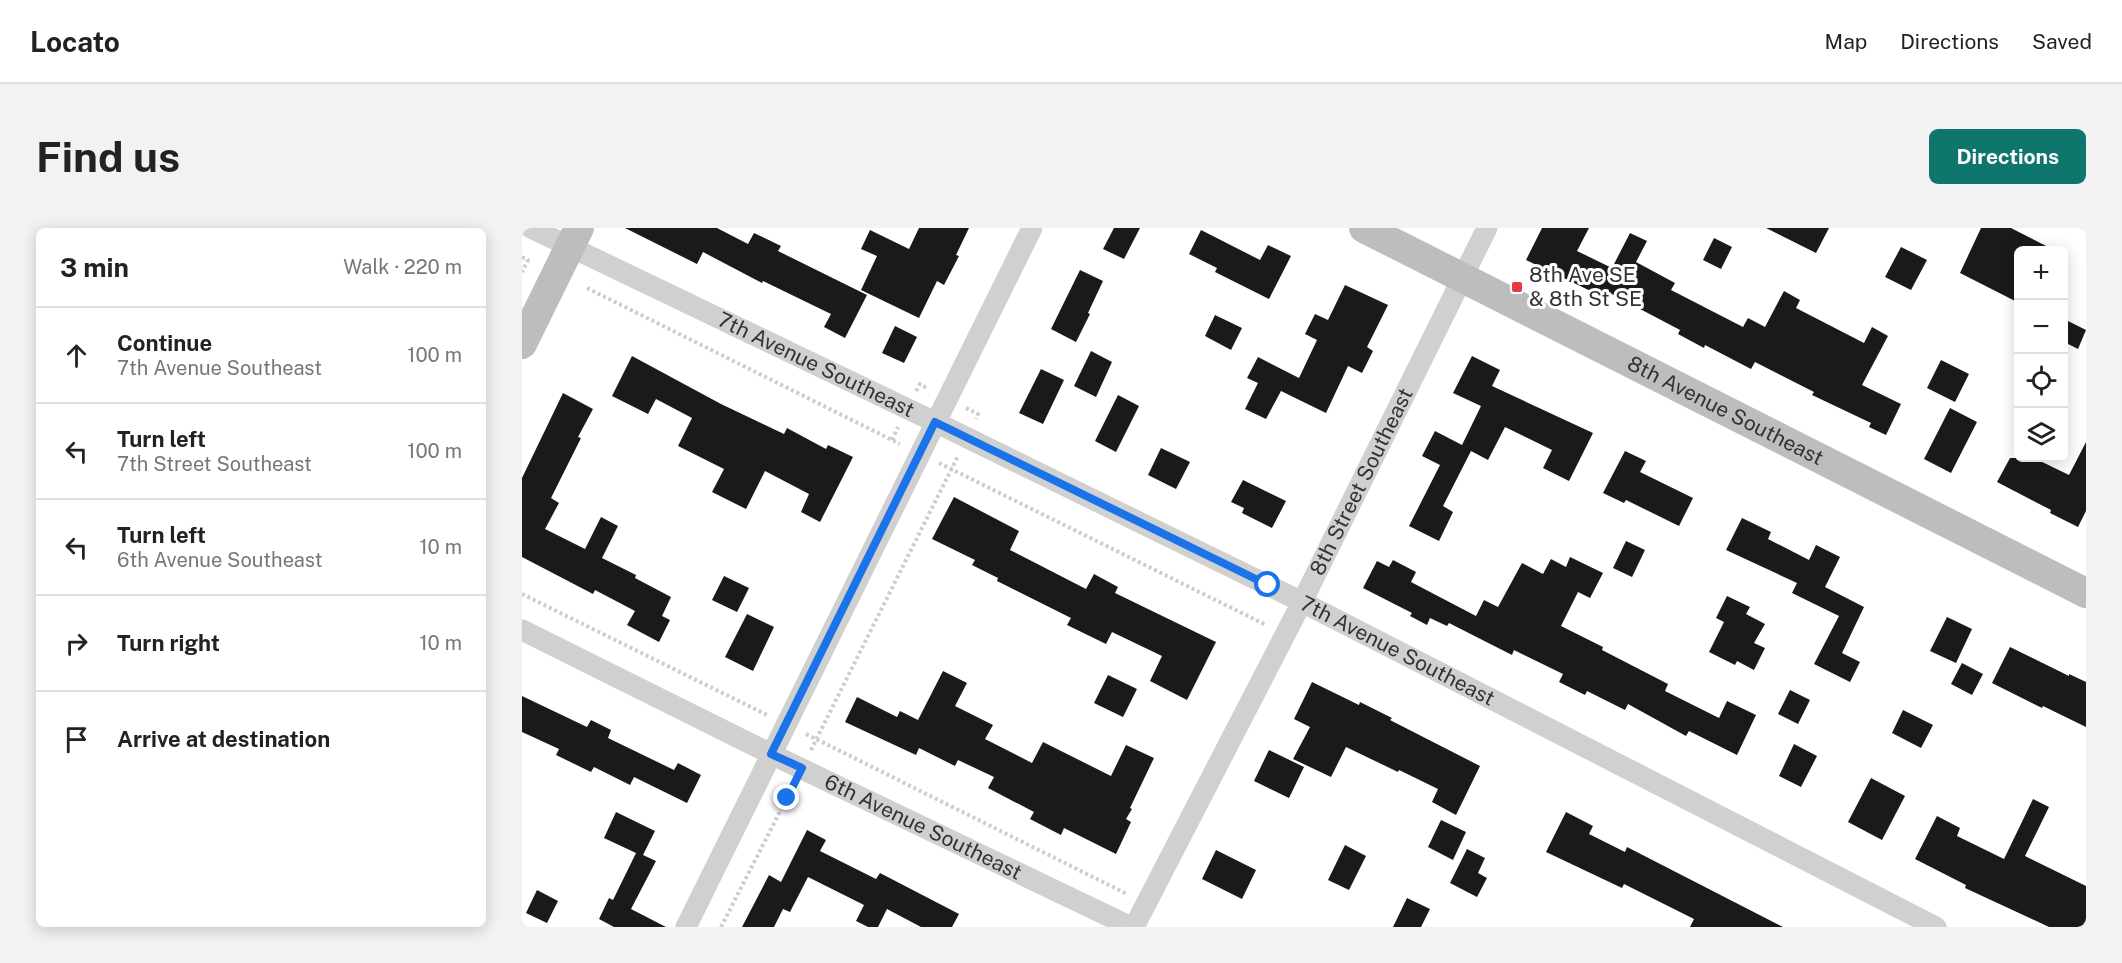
<!DOCTYPE html>
<html lang="en">
<head>
<meta charset="utf-8">
<style>
  body { margin:0; font-family:"Public Sans",sans-serif; background:#f2f2f2; color:#222 }
  .controls { position:absolute; right:18px; top:18px; display:grid; overflow:hidden; border-radius:9px; box-shadow:0 3px 15px #0003 }
  .controls button { width:54px; height:54px; display:grid; place-items:center; padding:0; border:0; border-bottom:2px solid #e0e0e0; background:#fff; color:#222; font:30px sans-serif }
  .stop { position:absolute; width:18px; height:18px; margin:-14px; border:4px solid #1a73e8; border-radius:50%; background:#fff }
  .stop.end { background:#1a73e8; border-color:#fff; box-shadow:0 2px 6px #0008 }
  .list { margin:0; padding:0; list-style:none }
  h2 { display:flex; justify-content:space-between; align-items:center; height:78px; margin:0; padding:0 24px; font-size:26px }
  h2 small { font-size:20px; font-weight:400; color:#767676 }
  .list li { display:grid; grid-template-columns:39px 1fr auto; gap:18px; align-items:center; box-sizing:border-box; height:96px; padding:0 24px; border-top:2px solid #e0e0e0 }
  .list b { display:block; font-size:22px; white-space:nowrap }
  .list p { margin:0; font-size:20px; white-space:nowrap; color:#767676 }
  .list em { font-size:20px; font-style:normal; color:#767676 }
  .icon { flex:none; width:33px; height:33px; fill:none; stroke:currentColor; stroke-width:2; stroke-linecap:round; stroke-linejoin:round }
  .map { position:relative; flex:none; width:1564px; height:699px; overflow:hidden; border-radius:9px }
  header { display:flex; align-items:center; gap:36px; box-sizing:border-box; height:84px; padding:0 30px; background:#fff; border-bottom:2px solid #e0e0e0 }
  header strong { font-size:28px }
  nav { display:flex; gap:33px; margin-inline-start:auto; font-size:21px }
  .intro { display:flex; align-items:center; justify-content:space-between; box-sizing:border-box; height:144px; padding:0 36px }
  h1 { margin:0; font-size:42px }
  .button { padding:15px 27px; border-radius:9px; background:#0f766e; color:#fff; font-size:21px; font-weight:700 }
  main { display:flex; gap:36px; padding:0 36px }
  aside { flex:1; background:#fff; border-radius:9px; box-shadow:0 3px 15px #0003 }
  .map>svg:first-child { display:block }
  .building { fill:#1a1a1a }
  .lines { fill:none; stroke-linecap:round; stroke-linejoin:round }
  .path { stroke:#cdcdcd; stroke-width:4; stroke-dasharray:3 3; stroke-linecap:butt }
  .street { stroke:#d0d0d0; stroke-width:21 }
  .secondary { stroke:#bdbdbd; stroke-width:30 }
  .route { stroke:#1a73e8; stroke-width:8 }
  .poi-dot { fill:#e63946; stroke:#fff; stroke-width:2 }
  .labels { text-anchor:middle; stroke-width:6; stroke-linejoin:round; paint-order:stroke }
  .poi-label { font-size:21px; fill:#333; stroke:#fff; text-anchor:start }
  .street-label { font-size:21px; fill:#333; stroke:#fff }
</style>
</head>
<body>
<header>
<strong>Locato</strong>
<nav><a>Map</a><a>Directions</a><a>Saved</a></nav>
</header>
<div class="intro"><h1>Find us</h1><a class="button">Directions</a></div>
<main>
<aside>
<h2>3 min<small>Walk · 220 m</small></h2>
<ul class="list">
<li><svg class="icon" aria-label="ahead" viewBox="0 0 24 24"><path d="M12 20V5M6 11l6-6 6 6"/></svg><div><b>Continue</b><p>7th Avenue Southeast</p></div><em>100 m</em></li>
<li><svg class="icon" aria-label="left" viewBox="0 0 24 24"><path d="M17 20v-9H6M10 6l-5 5 5 5"/></svg><div><b>Turn left</b><p>7th Street Southeast</p></div><em>100 m</em></li>
<li><svg class="icon" aria-label="left" viewBox="0 0 24 24"><path d="M17 20v-9H6M10 6l-5 5 5 5"/></svg><div><b>Turn left</b><p>6th Avenue Southeast</p></div><em>10 m</em></li>
<li><svg class="icon" aria-label="right" viewBox="0 0 24 24"><path d="M7 20v-9h11M14 6l5 5-5 5"/></svg><div><b>Turn right</b></div><em>10 m</em></li>
<li><svg class="icon" aria-label="arrive" viewBox="0 0 24 24"><path d="M6 21V4h12l-3 4 3 4H6"/></svg><div><b>Arrive at destination</b></div></li>
</ul>
</aside>
<div class="map">
<svg width="1564" height="699" viewBox="0 0 1564 699">
  <rect width="100%" height="100%" fill="#fff"/>
  <!-- building -->
  <g class="building">
    <polygon points="103,0 195,0 226,16 232,5 259,18 256,23 345,67 323,110 302,99 309,86 241,53 240,55 181,24 175,36"/>
    <polygon points="397,0 447,0 434,27 437,28 422,57 415,53 397,90 339,62 355,28 339,21 348,2 387,21"/>
    <polygon points="592,0 618,0 602,31 581,21"/>
    <polygon points="1020,0 1067,0 1055,23 1090,40 1108,5 1125,13 1114,34 1153,55 1149,62 1221,99 1226,90 1243,99 1262,63 1278,72 1274,80 1342,115 1350,99 1366,108 1340,157 1379,176 1364,207 1347,199 1349,195 1290,167 1292,164 1233,134 1229,141 1183,117 1182,120 1156,106 1158,102 1082,62 1079,68 1004,32"/>
    <polygon points="1244,0 1307,0 1294,25"/>
    <polygon points="1459,0 1489,0 1532,22 1497,22 1497,75 1438,45"/>
    <polygon points="679,2 738,32 746,17 769,28 747,71 693,44 695,40 667,26"/>
    <polygon points="1192,10 1210,19 1199,41 1181,32"/>
    <polygon points="1379,19 1405,32 1389,62 1363,49"/>
    <polygon points="558,42 581,53 566,85 568,86 554,114 529,101"/>
    <polygon points="823,57 866,77 845,119 851,123 840,145 826,138 804,185 759,163 744,191 723,181 736,155 725,150 736,129 777,150 795,112 783,106 793,86 806,92"/>
    <polygon points="693,87 720,100 709,122 683,108"/>
    <polygon points="1542,91 1564,102 1556,121 1542,114"/>
    <polygon points="373,98 395,109 382,135 360,125"/>
    <polygon points="569,123 590,134 574,169 552,158"/>
    <polygon points="110,128 199,176 262,206 265,200 304,221 306,217 331,229 298,294 279,284 287,266 243,243 224,281 190,264 202,241 156,218 170,190 134,171 126,186 90,168"/>
    <polygon points="950,128 978,142 970,158 1071,205 1047,253 1021,240 1030,222 983,199 966,232 949,223 921,278 931,284 917,313 887,298 918,237 900,228 913,203 940,217 959,178 931,165"/>
    <polygon points="1419,132 1447,146 1433,174 1405,160"/>
    <polygon points="519,141 542,152 521,196 497,185"/>
    <polygon points="41,165 71,181 56,209 59,210 29,270 37,275 23,301 63,321 79,289 96,298 80,330 114,347 113,350 149,369 140,388 148,392 137,414 105,397 113,383 73,362 71,366 0,329 0,250"/>
    <polygon points="596,167 617,178 594,224 573,213"/>
    <polygon points="1428,180 1455,194 1429,245 1402,231"/>
    <polygon points="1564,214 1564,283 1556,299 1528,285 1529,282 1475,254 1488,230 1512,230 1547,247"/>
    <polygon points="639,220 668,234 654,261 626,247"/>
    <polygon points="1103,223 1124,233 1118,244 1171,270 1157,298 1104,272 1102,275 1081,265"/>
    <polygon points="721,252 764,273 750,300 720,285 722,280 709,274"/>
    <polygon points="432,269 497,303 488,322 564,361 572,346 596,359 593,365 694,414 665,472 628,453 640,428 590,404 584,416 545,397 549,390 475,353 476,350 450,337 453,332 410,311"/>
    <polygon points="1220,290 1249,304 1246,311 1287,332 1294,317 1318,329 1303,359 1342,379 1320,425 1338,434 1328,454 1292,436 1317,388 1270,365 1275,355 1204,322"/>
    <polygon points="1104,313 1123,322 1110,349 1091,340"/>
    <polygon points="1048,329 1081,345 1068,370 1056,364 1039,398 1081,419 1080,422 1146,456 1143,463 1197,490 1205,473 1234,487 1215,527 1167,503 1164,508 1106,476 1103,482 1065,463 1063,467 1037,454 1041,446 992,422 990,427 927,395 925,398 908,390 905,397 888,388 890,385 841,360 855,333 867,339 871,332 894,344 889,354 954,388 962,372 976,379 1000,335 1021,346 1029,331 1044,339"/>
    <polygon points="202,348 227,360 215,384 190,372"/>
    <polygon points="1205,368 1228,379 1224,386 1243,396 1232,415 1243,420 1232,442 1215,433 1213,437 1187,424 1202,394 1194,390"/>
    <polygon points="225,386 252,399 231,443 203,429"/>
    <polygon points="1425,389 1450,401 1434,435 1408,423"/>
    <polygon points="1488,419 1547,448 1547,446 1564,454 1564,499 1521,478 1520,480 1470,455"/>
    <polygon points="1440,435 1461,446 1450,467 1429,456"/>
    <polygon points="421,443 445,455 433,478 471,497 463,511 510,535 521,514 589,548 604,517 632,530 608,580 610,581 604,591 609,594 594,626 542,600 539,607 508,591 512,584 466,560 472,549 436,532 433,538 397,520 394,527 323,494 335,469 375,489 378,483 396,492"/>
    <polygon points="586,447 615,461 601,489 572,475"/>
    <polygon points="790,454 837,477 838,474 870,490 868,492 958,538 934,587 910,574 916,561 877,542 876,544 824,519 809,549 771,531 788,499 772,491"/>
    <polygon points="1268,462 1288,472 1276,496 1256,486"/>
    <polygon points="0,468 65,499 69,492 89,502 86,510 152,542 156,535 179,547 165,575 112,549 108,557 72,539 69,544 34,527 37,521 0,504"/>
    <polygon points="1381,482 1411,497 1399,520 1370,505"/>
    <polygon points="1272,516 1295,528 1279,559 1257,548"/>
    <polygon points="747,522 782,539 767,570 732,553"/>
    <polygon points="1349,550 1383,568 1360,612 1326,594"/>
    <polygon points="1511,571 1527,579 1503,628 1564,658 1564,699 1527,699 1443,660 1444,657 1393,631 1415,588 1438,600 1435,608 1482,631"/>
    <polygon points="94,584 133,603 121,627 134,633 109,681 144,699 92,699 77,691 87,670 91,672 114,625 82,610"/>
    <polygon points="1044,584 1071,598 1067,606 1103,624 1105,619 1261,699 1168,699 1172,691 1102,656 1100,660 1024,624"/>
    <polygon points="919,592 944,604 931,632 906,619"/>
    <polygon points="285,602 304,612 298,623 354,651 358,645 437,686 430,699 399,699 365,681 356,699 346,699 334,693 342,677 286,649 268,684 261,681 252,699 220,699 247,647 259,654"/>
    <polygon points="823,617 844,628 827,662 806,652"/>
    <polygon points="945,621 963,630 956,645 965,650 955,669 928,655"/>
    <polygon points="694,622 734,642 720,671 680,651"/>
    <polygon points="15,662 36,673 25,695 4,685"/>
    <polygon points="885,670 908,681 899,699 871,699"/>
  </g>
  <g class="lines">
    <!-- path -->
    <g class="path">
      <polyline points="0,29 6,32 0,44"/>
      <polyline points="65,60 378,216"/>
      <polyline points="394,163 398,156 405,160"/>
      <polyline points="444,180 456,186 454,191"/>
      <polyline points="370,212 376,199"/>
      <polyline points="417,235 744,397"/>
      <polyline points="0,366 245,487"/>
      <polyline points="284,506 605,666"/>
      <polyline points="289,522 436,228"/>
      <polyline points="199,699 270,560"/>
    </g>
    <!-- street -->
    <g class="street">
      <path id="s1" d="M9,0L413,194L780,374L1414,699"/>
      <path id="s2" d="M0,402L249,526L609,699"/>
      <polyline points="164,699 510,0"/>
      <path id="s3" d="M612,699L780,374L965,0"/>
    </g>
    <!-- secondary -->
    <g class="secondary">
      <path id="s4" d="M842,0L1564,365"/>
      <polyline points="0,116 57,0"/>
    </g>
  </g>
  <g class="lines">
    <!-- route -->
    <polyline class="route" points="265,570 280,540 249,526 413,194 746,357"/>
  </g>
  <!-- markers -->
  <rect class="poi-dot" x="989" y="53" width="12" height="12" rx="3"/>
  <g class="labels">
    <!-- poi labels -->
    <g class="poi-label">
      <text x="1007" y="54">8th Ave SE<tspan x="1007" dy="24">&amp; 8th St SE</tspan></text>
    </g>
    <!-- street labels -->
    <g class="street-label">
      <text dy="7" stroke="none"><textPath href="#s1" startOffset="316">7th Avenue Southeast</textPath></text>
      <text dy="7" stroke="none"><textPath href="#s4" startOffset="405">8th Avenue Southeast</textPath></text>
      <text dy="7" stroke="none"><textPath href="#s3" startOffset="500">8th Street Southeast</textPath></text>
      <text dy="7" stroke="none"><textPath href="#s1" startOffset="964">7th Avenue Southeast</textPath></text>
      <text dy="7" stroke="none"><textPath href="#s2" startOffset="447">6th Avenue Southeast</textPath></text>
    </g>
  </g>
</svg>
<div class="controls">
<button>+</button>
<button>−</button>
<button><svg class="icon" aria-label="locate" viewBox="0 0 24 24"><circle cx="12" cy="12" r="6"/><path d="M12 2v4M12 18v4M2 12h4M18 12h4"/></svg></button>
<button><svg class="icon" aria-label="layers" viewBox="0 0 24 24"><path d="M12 4l9 5-9 5-9-5zM3 14l9 5 9-5"/></svg></button>
</div>
<div class="stop" style="left:746px;top:357px"></div>
<div class="stop end" style="left:265px;top:570px"></div>
</div>
</main>
</body>
</html>
